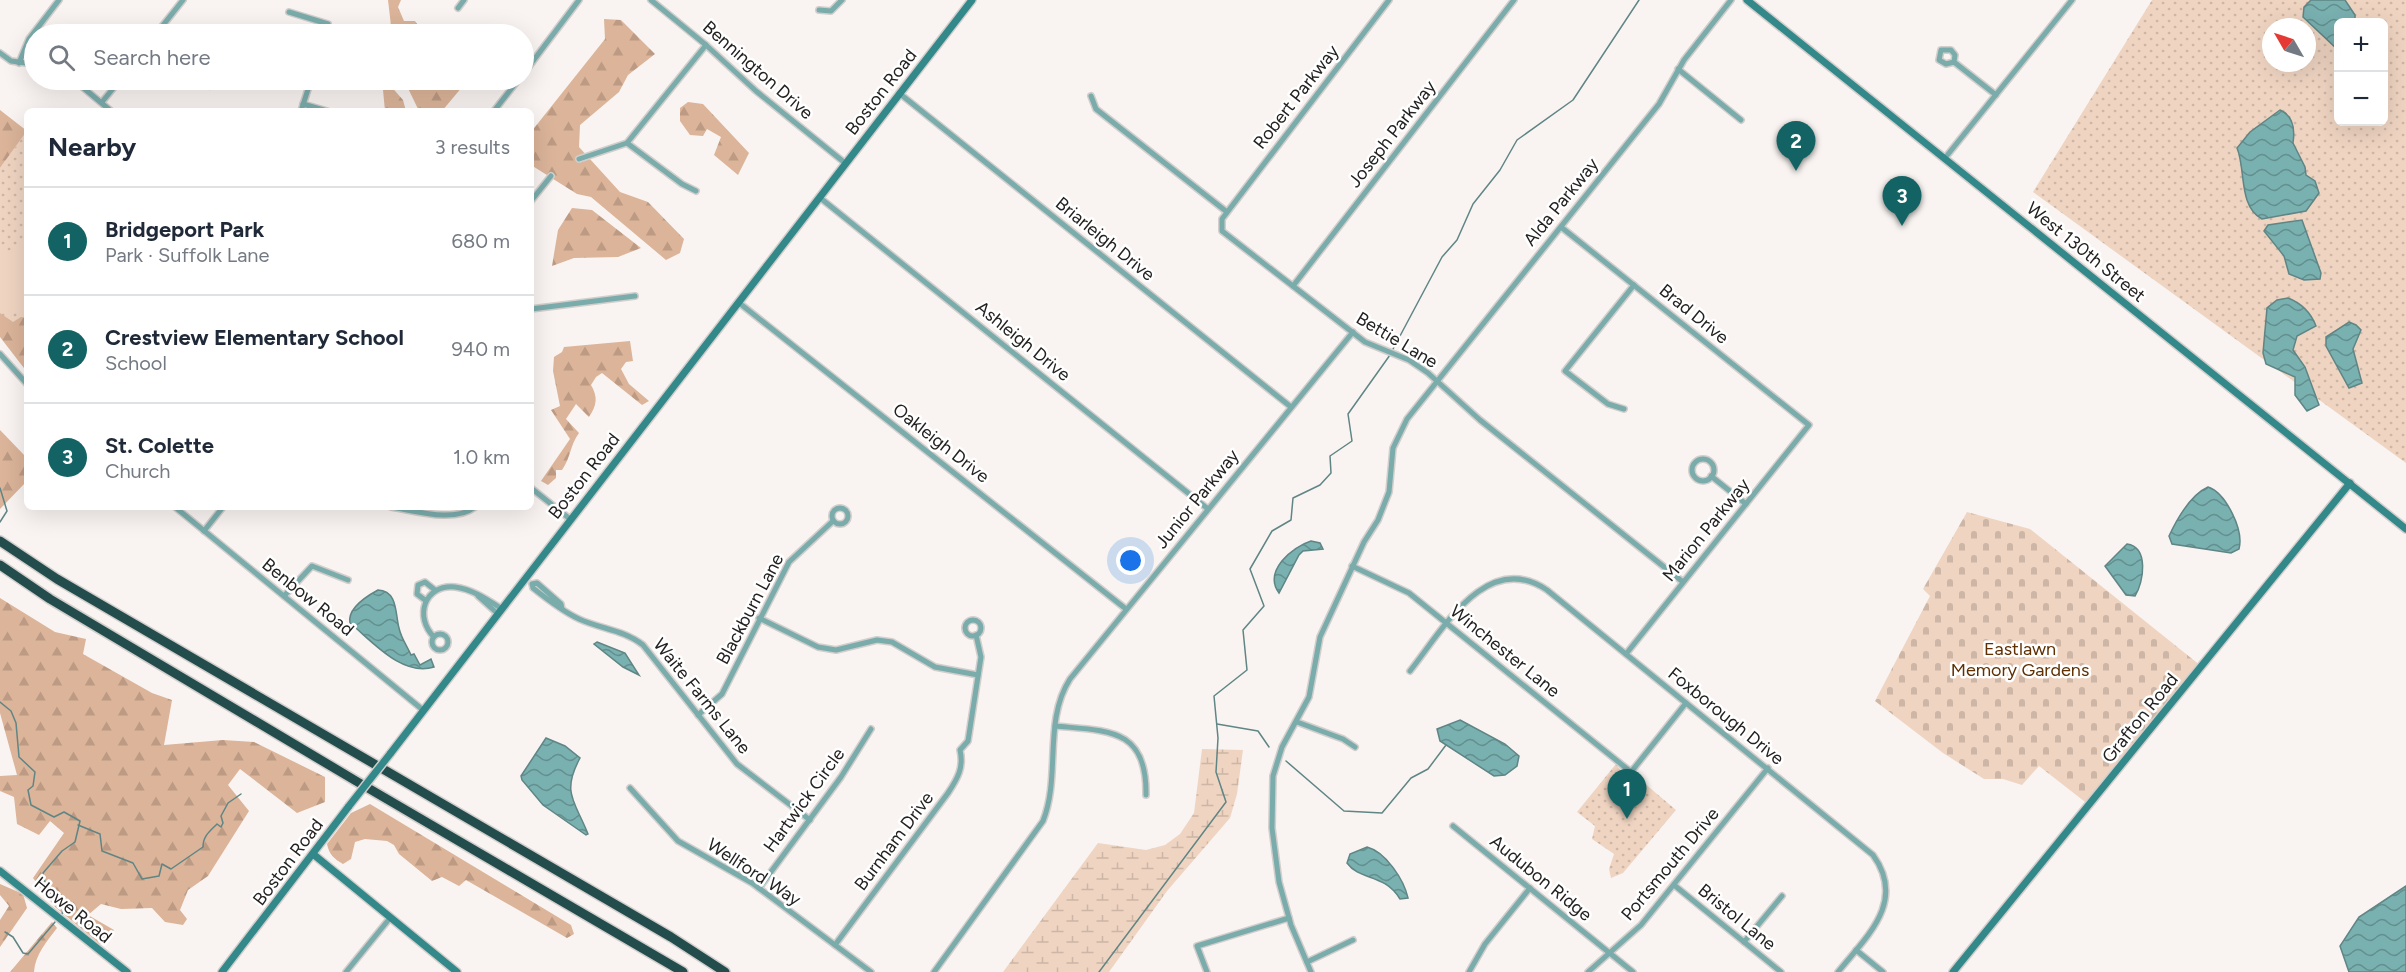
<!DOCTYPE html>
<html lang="en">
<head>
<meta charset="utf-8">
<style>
  body { margin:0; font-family:Figtree,sans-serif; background:#f2f2f3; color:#1f2937 }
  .controls { position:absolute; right:18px; top:18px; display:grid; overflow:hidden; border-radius:9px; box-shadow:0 6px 24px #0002 }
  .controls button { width:54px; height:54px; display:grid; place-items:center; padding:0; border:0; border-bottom:2px solid #e0e1e3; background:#fff; color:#1f2937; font:30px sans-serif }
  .compass { position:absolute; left:2262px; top:18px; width:54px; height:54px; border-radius:50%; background:#fff; box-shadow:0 6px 24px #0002; rotate:309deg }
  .you { position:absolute; left:1131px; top:561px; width:21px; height:21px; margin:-15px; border:4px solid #fff; border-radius:50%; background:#1a73e8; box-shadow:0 0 0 9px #1a73e833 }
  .badge { display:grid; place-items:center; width:39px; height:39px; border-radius:50%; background:#136364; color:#fff; font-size:20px; font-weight:700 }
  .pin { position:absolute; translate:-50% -50px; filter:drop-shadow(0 2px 3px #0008) }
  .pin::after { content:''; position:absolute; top:32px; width:21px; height:18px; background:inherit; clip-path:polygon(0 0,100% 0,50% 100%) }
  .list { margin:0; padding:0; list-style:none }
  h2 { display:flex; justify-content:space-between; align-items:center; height:78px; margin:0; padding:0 24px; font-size:26px }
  h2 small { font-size:20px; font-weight:400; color:#747a83 }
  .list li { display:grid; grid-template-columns:39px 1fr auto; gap:18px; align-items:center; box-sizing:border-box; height:108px; padding:0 24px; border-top:2px solid #e0e1e3 }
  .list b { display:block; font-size:22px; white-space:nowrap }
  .list p { margin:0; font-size:20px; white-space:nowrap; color:#747a83 }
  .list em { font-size:20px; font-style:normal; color:#747a83 }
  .icon { flex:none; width:33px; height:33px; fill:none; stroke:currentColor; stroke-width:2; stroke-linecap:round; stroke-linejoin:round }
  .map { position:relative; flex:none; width:2406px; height:972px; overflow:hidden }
  .search { position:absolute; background:#fff; box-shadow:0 6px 24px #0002; left:24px; top:24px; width:510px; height:66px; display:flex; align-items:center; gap:15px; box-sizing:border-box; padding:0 21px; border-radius:33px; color:#747a83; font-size:22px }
  .panel { position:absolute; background:#fff; box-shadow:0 6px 24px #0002; left:24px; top:108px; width:510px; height:402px; border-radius:9px }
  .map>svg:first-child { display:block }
  .green { fill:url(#green-dots); fill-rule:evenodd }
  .forest { fill:url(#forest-firs) }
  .wetland { fill:url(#wetland-marsh) }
  .cemetery { fill:url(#cemetery-stones) }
  .pitch { fill:#efd4c1 }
  .water { fill:url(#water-waves); stroke:#5f8585; stroke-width:1.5 }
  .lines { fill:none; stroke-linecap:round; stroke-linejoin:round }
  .stream { stroke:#5f8585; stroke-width:1.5 }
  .street-casing { stroke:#d2cecc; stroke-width:8 }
  .secondary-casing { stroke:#d2cecc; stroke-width:10 }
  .highway-casing { stroke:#d2cecc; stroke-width:12 }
  .street { stroke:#7aacac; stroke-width:5 }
  .secondary { stroke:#338889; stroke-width:7 }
  .highway { stroke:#234d4d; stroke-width:9 }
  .secondary-bridge-casing { stroke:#d2cecc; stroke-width:10; stroke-linecap:butt }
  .secondary-bridge { stroke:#338889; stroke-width:7 }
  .labels { text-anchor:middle; stroke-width:5; stroke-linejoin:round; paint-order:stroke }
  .street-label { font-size:18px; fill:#232221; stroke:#fff }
  .park-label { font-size:18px; fill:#5f2f01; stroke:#fff }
</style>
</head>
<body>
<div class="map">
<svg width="2406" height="972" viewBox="0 0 2406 972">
  <defs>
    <pattern id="green-dots" width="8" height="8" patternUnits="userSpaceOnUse" patternTransform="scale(1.5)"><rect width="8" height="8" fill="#efd4c1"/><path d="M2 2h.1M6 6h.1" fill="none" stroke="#cdb6a6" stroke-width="1.8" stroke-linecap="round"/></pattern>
    <pattern id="forest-firs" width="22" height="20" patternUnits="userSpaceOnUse" patternTransform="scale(1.5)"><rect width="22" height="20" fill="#dbb499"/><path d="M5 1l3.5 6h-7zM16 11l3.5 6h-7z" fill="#bc9a84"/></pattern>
    <pattern id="wetland-marsh" width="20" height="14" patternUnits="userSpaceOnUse" patternTransform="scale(1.5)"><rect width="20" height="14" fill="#efd4c1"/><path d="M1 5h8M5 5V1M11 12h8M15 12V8" fill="none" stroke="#cdb6a6"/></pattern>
    <pattern id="cemetery-stones" width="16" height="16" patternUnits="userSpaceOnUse" patternTransform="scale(1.5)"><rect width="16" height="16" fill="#efd4c1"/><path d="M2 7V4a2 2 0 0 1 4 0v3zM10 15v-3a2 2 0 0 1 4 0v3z" fill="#cdb6a6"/></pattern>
    <pattern id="water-waves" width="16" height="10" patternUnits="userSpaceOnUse" patternTransform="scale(1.5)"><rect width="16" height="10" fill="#79b0b0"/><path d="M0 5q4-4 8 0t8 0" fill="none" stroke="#638f8f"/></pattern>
  </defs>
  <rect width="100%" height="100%" fill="#f9f4f1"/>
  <!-- green -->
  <g class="green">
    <path d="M2152,0H2406V463L2033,192ZM2338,22H2384V122H2338ZM2271,27H2307V63H2271Z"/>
    <polygon points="27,131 27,357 0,326 0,168"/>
    <polygon points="1616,764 1626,778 1637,777 1676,810 1623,873 1611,878 1609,869 1614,854 1592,839 1595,826 1577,812"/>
  </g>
  <!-- forest -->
  <g class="forest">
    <polygon points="388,0 401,0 398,7 404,21 415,21 424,34 392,34"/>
    <polygon points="604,19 621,20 655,54 628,75 619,92 580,125 579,147 620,192 648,202 684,239 680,253 666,260 591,197 577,194 531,165 531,132 605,39"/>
    <polygon points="404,80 468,80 442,111 419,111"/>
    <polygon points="389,84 403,100 406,111 385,111 383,90"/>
    <polygon points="688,102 703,104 749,153 738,175 714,155 721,137 707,129 703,136 690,135 680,121 680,108"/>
    <polygon points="0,110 27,131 0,168"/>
    <polygon points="572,208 592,210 641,248 618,257 574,258 552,266 558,230"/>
    <polygon points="0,313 13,322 21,317 27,318 27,372 0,337"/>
    <path d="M630,341L633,361L626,362L621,369L629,384L649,401L642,405L602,373L596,377L591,385C598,397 597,405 589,417L576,404L566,419L579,433C570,445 571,457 562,470H556V478L548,485L541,481L570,439L551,410L560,406L553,371L554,357L562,352L564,347Z"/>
    <polygon points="0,430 27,458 27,481 0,509"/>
    <polygon points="0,598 55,632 86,639 83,654 152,693 172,700 164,745 223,740 254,742 325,777 325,802 297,813 240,769 228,785 249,811 208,876 188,890 180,910 187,919 183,925 165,922 152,908 121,909 101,904 88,915 114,930 100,944 55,907 33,878 64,833 50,821 39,835 17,824 14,797 0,791 0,776 17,775 0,713"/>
    <path d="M370,804L571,925L574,934L567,938L466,880L459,886L442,877L432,881L399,854L394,845L387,841L365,839L355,842L351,859L343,864C334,859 329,854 327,844L351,813Z"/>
    <polygon points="0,884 23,894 27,908 0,947 0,920 9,906 0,895"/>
    <path d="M52,922L57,928C47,941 35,955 34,972H10Z"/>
  </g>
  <!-- wetland -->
  <polygon class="wetland" points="1202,749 1243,750 1237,794 1230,818 1167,891 1109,972 1003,972 1098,843 1146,850 1165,845 1180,834 1194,813"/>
  <!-- cemetery -->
  <polygon class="cemetery" points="1967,512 2030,529 2201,666 2089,805 2039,766 2022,785 2003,779 1984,779 1943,753 1875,701 1930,596 1923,589"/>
  <!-- pitch -->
  <polygon class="pitch" points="27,244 27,316 0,308 0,254"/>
  <!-- water -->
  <g class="water">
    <polygon points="2311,0 2345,0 2355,15 2355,22 2338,22 2338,50 2303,17 2304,7"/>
    <path d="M2280,110C2294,116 2295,130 2293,143L2305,167L2306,175L2315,181L2319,193L2306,211L2262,219C2238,206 2246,169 2237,148L2250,132Z"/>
    <polygon points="2302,220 2321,273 2320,279 2304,280 2289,274 2284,256 2264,231 2268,225"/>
    <path d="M2288,298C2301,303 2311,313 2316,326L2297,336L2293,350L2305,367L2319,405L2307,411L2295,395V377L2266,364L2263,353L2267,308L2277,300Z"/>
    <polygon points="2349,322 2356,325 2361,330 2353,349 2362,383 2349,388 2326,346 2326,337"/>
    <path d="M2208,487C2226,493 2244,530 2239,549L2231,553L2172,544L2169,536C2177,519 2190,495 2208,487Z"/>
    <path d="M1311,541L1320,543L1323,549L1303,551L1299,555L1279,593C1263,571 1292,547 1311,541Z"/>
    <path d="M2127,544C2149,547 2144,582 2135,596L2126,595L2105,566Z"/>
    <path d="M378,590C398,591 395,613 399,628C401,638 407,646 411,655L414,654L420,665L431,659L434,667C402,677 372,641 350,623C347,608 367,596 378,590Z"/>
    <polygon points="597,642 625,653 639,675 623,667 594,644"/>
    <polygon points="1460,720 1505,744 1519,756 1517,766 1505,775 1494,776 1440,741 1437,729"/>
    <path d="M546,738L565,746L580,758C561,793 575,801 588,834L586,835L543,805L522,780L521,776Z"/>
    <path d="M1367,847C1386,852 1404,880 1408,898L1400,899C1384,873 1360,881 1347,863L1350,854Z"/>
    <polygon points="2406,886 2406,972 2349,972 2340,946 2359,917"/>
  </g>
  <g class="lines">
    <!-- stream -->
    <g class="stream">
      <polyline points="1392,351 1442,257 1457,240 1473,204 1500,170 1517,140 1573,100 1639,0"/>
      <polyline points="0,488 7,511 0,522"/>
      <polyline points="0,702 11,711 16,723 19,757 35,772 33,786 28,790 31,805 54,817 64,812 80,821 75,842 62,851 43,873 46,888 64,905 62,914"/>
      <polyline points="1217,724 1258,731 1269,747"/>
      <polyline points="1286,761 1344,811 1382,813 1411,778 1428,769 1446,745"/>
      <path d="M78,825L100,834L102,851L133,863L142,879L159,876L162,864L171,869L203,847C203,836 210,831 217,824L221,827L223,823L221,816L228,803L241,794"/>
      <polyline points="5,932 13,937 23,953 28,954 55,922"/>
      <polyline points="1099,972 1226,802 1216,772 1218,738 1214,696 1247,670 1243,630 1264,606 1250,569 1272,531 1291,520 1293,498 1320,485 1331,473 1330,456 1352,441 1348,414 1390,355"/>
    </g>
    <!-- street casing -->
    <g class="street-casing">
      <g id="street">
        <polyline points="651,0 706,45 756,91 845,163"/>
        <polyline points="1389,0 1222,219 1222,231 1365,342 1409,360 1428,373 1480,420 1683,582"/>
        <polyline points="458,8 464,0"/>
        <polyline points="819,10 831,11 842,0"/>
        <polyline points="289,12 328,24 325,34"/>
        <polyline points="156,34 183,0"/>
        <polyline points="0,53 11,61 34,64"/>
        <polyline points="1954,62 1946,64 1939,60 1941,50 1951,50 1955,55 1954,62 1996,95"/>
        <polyline points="19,63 29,39 59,0"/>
        <polyline points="1678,69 1741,120"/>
        <polyline points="524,73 579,0"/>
        <polyline points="74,80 111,111"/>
        <polyline points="206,80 210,86"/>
        <polyline points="899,93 1291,407"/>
        <polyline points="1091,96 1096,109 1227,212"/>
        <polyline points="102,102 120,80"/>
        <polyline points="303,104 327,111"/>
        <polyline points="301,111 311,80"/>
        <polyline points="494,111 518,80"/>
        <polyline points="627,143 682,184 696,191"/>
        <polyline points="1945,158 2072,0"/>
        <polyline points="579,159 627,143 706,45"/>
        <polyline points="819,197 1208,509"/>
        <polyline points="531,201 551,176"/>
        <polyline points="1561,227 1809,425 1626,654"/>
        <polyline points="1293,286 1514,0"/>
        <polyline points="738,302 1126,609"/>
        <polyline points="531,309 635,296"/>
        <polyline points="0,354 27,384"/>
        <polyline points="1624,409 1608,404 1565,371 1634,285"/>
        <circle cx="1703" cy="470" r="11"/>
        <polyline points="1711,476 1746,504"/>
        <polyline points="531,488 570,519"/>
        <polyline points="175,507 423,710"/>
        <path d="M391,507C416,511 454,523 475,507"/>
        <circle cx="840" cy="516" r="8"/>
        <polyline points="204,531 223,507"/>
        <polyline points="1352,566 1409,593 1631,772 1686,703"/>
        <polyline points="284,596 312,566 348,580"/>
        <polyline points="478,596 498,614"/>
        <polyline points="425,600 417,594 418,585 425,582 435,590"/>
        <path d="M562,609L561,604L537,583L532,584L533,588C548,600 562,611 579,619C601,629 624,630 643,645L737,764L810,820"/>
        <polyline points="759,618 818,647 836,650 877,640 892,642 935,667 978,675"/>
        <circle cx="973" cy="628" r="8"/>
        <circle cx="440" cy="642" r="8"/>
        <path d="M434,637C414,617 424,584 455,587C472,589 488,600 502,609"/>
        <path d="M1410,671C1442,631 1486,549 1547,590L1873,855C1907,902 1866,937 1838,972"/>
        <polyline points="698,715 722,694 789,562 833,521"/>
        <polyline points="1297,722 1343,739 1355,747"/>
        <path d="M1055,726C1109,731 1147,728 1146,795"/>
        <polyline points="630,788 678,841 752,883 871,972"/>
        <polyline points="1453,826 1633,972"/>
        <polyline points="1674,885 1781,972"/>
        <polyline points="759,888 841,777 871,729"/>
        <polyline points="1744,942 1782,896"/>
        <path d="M835,945L948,793C958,778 964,767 960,750L968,741L981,657L976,635"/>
        <polyline points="1856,950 1883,972"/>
        <polyline points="1307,962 1353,940"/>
        <polyline points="346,972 390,918"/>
        <path d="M934,972L1043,821C1061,776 1043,721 1070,679L1353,332"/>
        <polyline points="1207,972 1197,946 1289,918"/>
        <polyline points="1311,972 1291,925 1279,882 1272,828 1273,776 1282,747 1309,697 1320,637 1364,542 1378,520 1389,492 1393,448 1407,419 1659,104 1684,60 1731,0"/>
        <polyline points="1469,972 1485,944 1530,888"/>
        <polyline points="1588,972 1641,925 1768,768"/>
      </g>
    </g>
    <!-- secondary casing -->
    <g class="secondary-casing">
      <g id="secondary">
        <polyline points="1747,0 2406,529"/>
        <polyline points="390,754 972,0"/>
        <polyline points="313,854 457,972"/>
        <polyline points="0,871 127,972"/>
        <polyline points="222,972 349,806"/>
        <polyline points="1953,972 2350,483"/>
      </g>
    </g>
    <!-- highway casing -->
    <g class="highway-casing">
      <g id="highway">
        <polyline points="0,541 57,579 671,937 725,972"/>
        <polyline points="0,565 50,599 356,781 683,972"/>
      </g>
    </g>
    <!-- street -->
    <use href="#street" class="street"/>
    <!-- secondary -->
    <use href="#secondary" class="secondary"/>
    <!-- highway -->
    <use href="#highway" class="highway"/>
    <!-- secondary-bridge casing -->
    <g class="secondary-bridge-casing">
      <polyline id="secondary-bridge" points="349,806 390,754"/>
    </g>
    <!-- secondary-bridge -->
    <use href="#secondary-bridge" class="secondary-bridge"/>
  </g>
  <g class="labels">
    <!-- street labels -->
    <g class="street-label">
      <text transform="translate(758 70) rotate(41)" y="6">Bennington Drive</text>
      <text transform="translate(881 92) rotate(-52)" y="6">Boston Road</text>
      <text transform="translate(1296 97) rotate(-52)" y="6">Robert Parkway</text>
      <text transform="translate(1392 134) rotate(-52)" y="6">Joseph Parkway</text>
      <text transform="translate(1561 202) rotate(-51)" y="6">Alda Parkway</text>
      <text transform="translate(1105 239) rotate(39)" y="6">Briarleigh Drive</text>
      <text transform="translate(2086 252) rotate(39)" y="6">West 130th Street</text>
      <text transform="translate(1694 314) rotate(39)" y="6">Brad Drive</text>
      <text transform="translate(1397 340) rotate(31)" y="6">Bettie Lane</text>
      <text transform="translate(1023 341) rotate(39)" y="6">Ashleigh Drive</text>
      <text transform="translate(941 443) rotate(38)" y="6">Oakleigh Drive</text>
      <text transform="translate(584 476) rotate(-52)" y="6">Boston Road</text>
      <text transform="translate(1197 499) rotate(-51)" y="6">Junior Parkway</text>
      <text transform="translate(1706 530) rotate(-51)" y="6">Marion Parkway</text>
      <text transform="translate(308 597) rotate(39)" y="6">Benbow Road</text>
      <text transform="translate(750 609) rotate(-62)" y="6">Blackburn Lane</text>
      <text transform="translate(1505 651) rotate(39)" y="6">Winchester Lane</text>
      <text transform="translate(702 696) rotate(51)" y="6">Waite Farms Lane</text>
      <text transform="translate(1726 716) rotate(39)" y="6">Foxborough Drive</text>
      <text transform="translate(2140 718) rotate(-51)" y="6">Grafton Road</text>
      <text transform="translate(804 800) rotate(-54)" y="6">Hartwick Circle</text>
      <text transform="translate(894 841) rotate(-53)" y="6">Burnham Drive</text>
      <text transform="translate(288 862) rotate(-53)" y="6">Boston Road</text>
      <text transform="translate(1670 864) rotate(-50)" y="6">Portsmouth Drive</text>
      <text transform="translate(754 872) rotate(33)" y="6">Wellford Way</text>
      <text transform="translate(1541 878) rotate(39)" y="6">Audubon Ridge</text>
      <text transform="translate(73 910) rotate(39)" y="6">Howe Road</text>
      <text transform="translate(1737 917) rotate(39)" y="6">Bristol Lane</text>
    </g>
    <!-- park labels -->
    <g class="park-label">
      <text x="2020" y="655">Eastlawn<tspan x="2020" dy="21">Memory Gardens</tspan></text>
    </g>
  </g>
</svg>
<div class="controls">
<button>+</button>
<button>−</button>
</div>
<svg class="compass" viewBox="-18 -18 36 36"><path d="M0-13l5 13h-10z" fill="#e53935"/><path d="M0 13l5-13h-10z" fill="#747a83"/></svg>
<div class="you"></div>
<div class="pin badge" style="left:1627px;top:819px">1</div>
<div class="pin badge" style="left:1796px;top:171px">2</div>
<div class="pin badge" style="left:1902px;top:226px">3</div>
<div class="search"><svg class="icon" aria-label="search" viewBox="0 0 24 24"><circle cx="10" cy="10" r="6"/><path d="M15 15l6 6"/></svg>Search here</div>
<section class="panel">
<h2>Nearby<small>3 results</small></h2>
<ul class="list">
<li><span class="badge">1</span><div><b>Bridgeport Park</b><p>Park · Suffolk Lane</p></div><em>680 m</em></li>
<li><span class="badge">2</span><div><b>Crestview Elementary School</b><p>School</p></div><em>940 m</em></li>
<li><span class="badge">3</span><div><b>St. Colette</b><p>Church</p></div><em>1.0 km</em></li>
</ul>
</section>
</div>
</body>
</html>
